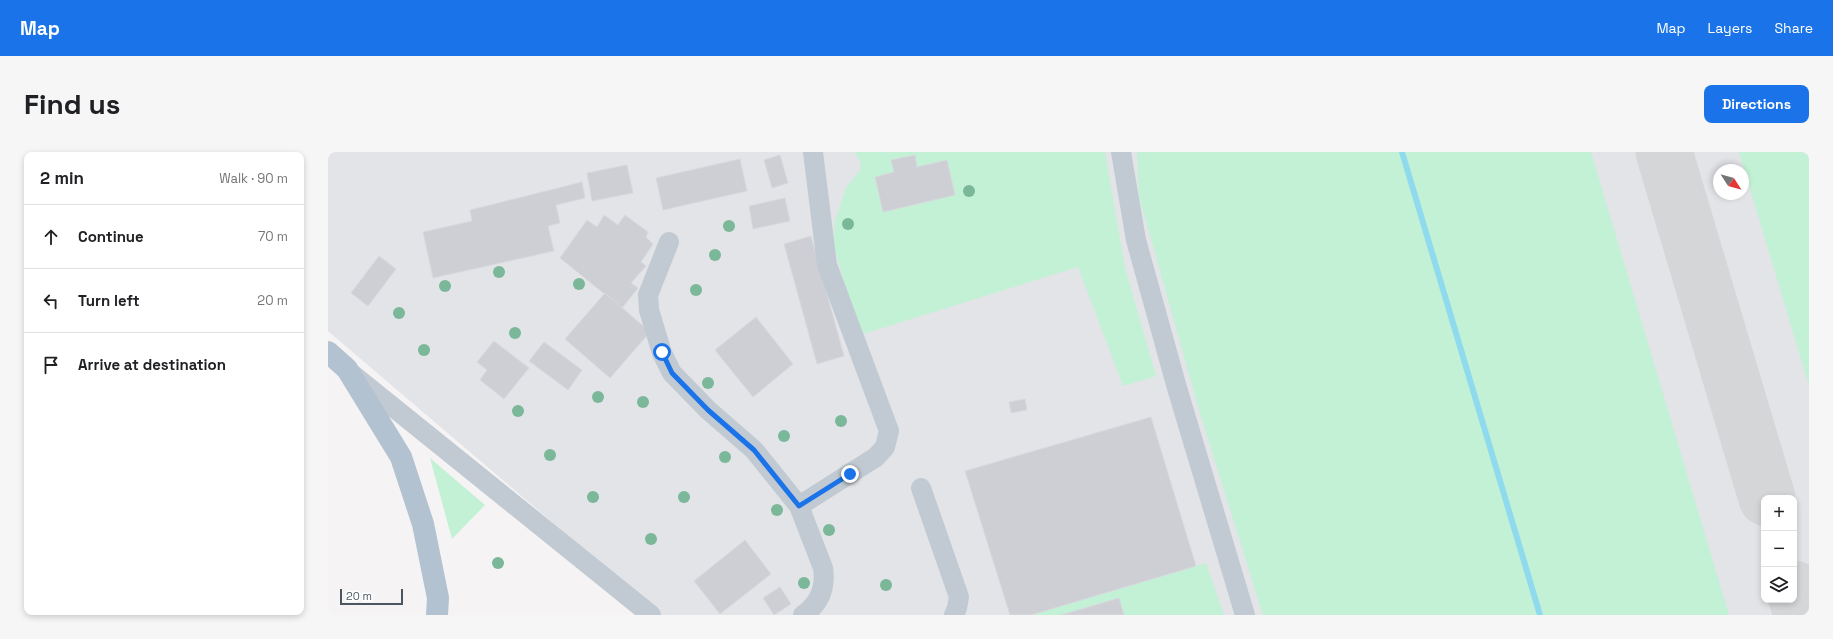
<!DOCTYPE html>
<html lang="en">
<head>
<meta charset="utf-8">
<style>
  body { margin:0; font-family:"Space Grotesk",sans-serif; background:#f6f6f6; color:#202124 }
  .controls { position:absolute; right:12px; bottom:12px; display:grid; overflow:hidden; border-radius:8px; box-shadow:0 2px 6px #0003 }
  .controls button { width:36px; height:36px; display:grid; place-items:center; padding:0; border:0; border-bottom:1px solid #e0e0e0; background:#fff; color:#202124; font:20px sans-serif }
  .compass { position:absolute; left:1385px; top:12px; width:36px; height:36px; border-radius:50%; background:#fff; box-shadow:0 2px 6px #0003; rotate:126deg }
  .scale { position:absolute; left:12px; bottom:10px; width:63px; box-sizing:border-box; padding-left:4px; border:2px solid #4a5661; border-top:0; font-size:11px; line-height:14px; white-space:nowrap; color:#4a5661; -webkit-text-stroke:3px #fff; paint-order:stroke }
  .stop { position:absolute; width:12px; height:12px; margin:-9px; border:3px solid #1a73e8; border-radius:50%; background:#fff }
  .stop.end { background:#1a73e8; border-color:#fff; box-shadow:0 1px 4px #0008 }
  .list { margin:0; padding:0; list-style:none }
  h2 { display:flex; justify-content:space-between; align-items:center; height:52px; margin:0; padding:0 16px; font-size:17px }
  h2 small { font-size:13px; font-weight:400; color:#757577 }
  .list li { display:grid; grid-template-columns:26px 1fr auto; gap:12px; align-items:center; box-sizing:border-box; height:64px; padding:0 16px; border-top:1px solid #e0e0e0 }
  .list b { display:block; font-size:15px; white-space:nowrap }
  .list em { font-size:13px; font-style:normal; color:#757577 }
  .icon { flex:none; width:22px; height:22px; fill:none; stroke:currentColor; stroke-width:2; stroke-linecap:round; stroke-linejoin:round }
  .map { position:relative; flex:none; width:1481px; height:463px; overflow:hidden; border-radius:8px }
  header { display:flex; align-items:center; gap:24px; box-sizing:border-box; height:56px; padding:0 20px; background:#1a73e8; color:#fff }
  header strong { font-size:19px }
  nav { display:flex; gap:22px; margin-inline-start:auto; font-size:14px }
  .intro { display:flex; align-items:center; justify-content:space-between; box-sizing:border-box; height:96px; padding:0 24px }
  h1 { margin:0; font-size:28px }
  .button { padding:10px 18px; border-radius:8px; background:#1a73e8; color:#fff; font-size:14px; font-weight:700 }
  main { display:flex; gap:24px; padding:0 24px }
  aside { flex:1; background:#fff; border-radius:8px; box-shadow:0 2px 6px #0003 }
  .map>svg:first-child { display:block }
  .airport { fill:#e2e4e7; fill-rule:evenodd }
  .green { fill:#c3f1d5 }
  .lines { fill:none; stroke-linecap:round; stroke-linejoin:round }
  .stream { stroke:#90daee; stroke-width:6 }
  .taxiway { stroke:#d5d6d8; stroke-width:57 }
  .building { fill:#cdcfd5; stroke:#d7d9de }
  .minor { stroke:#c1cad2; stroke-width:20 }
  .major { stroke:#b3c2d1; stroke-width:22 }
  .tree { fill:#7bb799 }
  .route { stroke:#1a73e8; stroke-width:5 }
</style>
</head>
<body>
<header>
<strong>Map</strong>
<nav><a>Map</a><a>Layers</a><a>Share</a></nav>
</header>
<div class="intro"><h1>Find us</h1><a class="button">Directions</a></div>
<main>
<aside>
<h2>2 min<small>Walk · 90 m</small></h2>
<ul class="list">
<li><svg class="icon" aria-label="ahead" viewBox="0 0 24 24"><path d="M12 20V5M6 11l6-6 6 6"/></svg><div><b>Continue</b></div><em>70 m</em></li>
<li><svg class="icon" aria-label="left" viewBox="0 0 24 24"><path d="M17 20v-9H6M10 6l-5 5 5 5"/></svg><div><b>Turn left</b></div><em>20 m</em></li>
<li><svg class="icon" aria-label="arrive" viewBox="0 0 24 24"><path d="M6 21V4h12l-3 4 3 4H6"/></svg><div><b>Arrive at destination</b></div></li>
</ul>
</aside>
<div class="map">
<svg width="1481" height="463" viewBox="0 0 1481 463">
  <rect width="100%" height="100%" fill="#f5f3f3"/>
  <!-- airport -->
  <path class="airport" d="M0,0H1481V463H333L0,179ZM1391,18H1415V42H1391ZM1436,346H1466V448H1436Z"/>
  <!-- green -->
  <g class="green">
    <polygon points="527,0 777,0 797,116 828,224 795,234 750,115 532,183 505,91 507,69 518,36 533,17 532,9"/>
    <polygon points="809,0 1263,0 1401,463 935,463 872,261 811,44"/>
    <polygon points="1411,0 1481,0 1481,234"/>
    <polygon points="102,306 157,353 124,387"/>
    <polygon points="878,411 896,463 703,463"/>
  </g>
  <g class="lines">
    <!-- stream -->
    <polyline class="stream" points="1074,0 1212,463"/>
    <!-- taxiway -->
    <g class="taxiway">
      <polyline points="1336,0 1439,346"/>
      <polyline points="1466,437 1474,463"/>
    </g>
  </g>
  <!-- building -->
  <g class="building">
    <polygon points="452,3 460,31 444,36 436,8"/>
    <polygon points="587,3 589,15 619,8 627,43 555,60 547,25 566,20 563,8"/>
    <polygon points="412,7 419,39 335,58 328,26"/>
    <polygon points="299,13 305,41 264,49 259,21"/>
    <polygon points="254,30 257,46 228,53 232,71 220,74 226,99 105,126 95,80 144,69 142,58"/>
    <polygon points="457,46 462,69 425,77 421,54"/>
    <polygon points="276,63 290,73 297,63 320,80 318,85 325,92 313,110 318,114 303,131 310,136 294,156 232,106 259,68 269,75"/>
    <polygon points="483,84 516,204 489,212 456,92"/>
    <polygon points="51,104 68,117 40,154 23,141"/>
    <polygon points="277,141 322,180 282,226 237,187"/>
    <polygon points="428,165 465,212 425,245 387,198"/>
    <polygon points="166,189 201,216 176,247 152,228 159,218 149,210"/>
    <polygon points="216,190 254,218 240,238 201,209"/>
    <polygon points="697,247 699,258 683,261 681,250"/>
    <polygon points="823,265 868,414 703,463 682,463 637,319"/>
    <polygon points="417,388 443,422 392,462 366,429"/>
    <polygon points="452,435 463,452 446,463 435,446"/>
    <polygon points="791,446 796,463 733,463"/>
  </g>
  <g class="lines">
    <!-- minor -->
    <g class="minor">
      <polyline points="793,0 808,88 849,236 917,463"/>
      <path d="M341,90L320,143L321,158L334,201L344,221L380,258L426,298L471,354L495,416C498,436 491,452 475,463"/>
      <polyline points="24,222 323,463"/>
      <polyline points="593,336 631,445 629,456 626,463"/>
      <polyline points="471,354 548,305 557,295 561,279 499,113 485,0"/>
    </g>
    <!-- major -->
    <polyline class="major" points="0,200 19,217 73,305 95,372 110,446 109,463"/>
  </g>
  <!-- trees -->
  <g class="tree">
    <circle cx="641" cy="39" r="6"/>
    <circle cx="520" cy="72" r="6"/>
    <circle cx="401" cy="74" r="6"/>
    <circle cx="387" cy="103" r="6"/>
    <circle cx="171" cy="120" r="6"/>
    <circle cx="251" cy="132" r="6"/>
    <circle cx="117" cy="134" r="6"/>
    <circle cx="368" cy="138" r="6"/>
    <circle cx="71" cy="161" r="6"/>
    <circle cx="187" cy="181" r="6"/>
    <circle cx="96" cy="198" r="6"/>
    <circle cx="380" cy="231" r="6"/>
    <circle cx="270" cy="245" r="6"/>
    <circle cx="315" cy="250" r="6"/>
    <circle cx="190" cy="259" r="6"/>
    <circle cx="513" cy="269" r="6"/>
    <circle cx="456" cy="284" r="6"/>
    <circle cx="222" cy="303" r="6"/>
    <circle cx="397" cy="305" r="6"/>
    <circle cx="265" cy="345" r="6"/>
    <circle cx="356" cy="345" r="6"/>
    <circle cx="449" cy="358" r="6"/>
    <circle cx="501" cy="378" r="6"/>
    <circle cx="323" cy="387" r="6"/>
    <circle cx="170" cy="411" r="6"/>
    <circle cx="476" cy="431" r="6"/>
    <circle cx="558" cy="433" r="6"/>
  </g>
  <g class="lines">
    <!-- route -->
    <polyline class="route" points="334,200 344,221 380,258 426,298 471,354 522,322"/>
  </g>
</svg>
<div class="controls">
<button>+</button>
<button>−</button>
<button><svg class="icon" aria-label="layers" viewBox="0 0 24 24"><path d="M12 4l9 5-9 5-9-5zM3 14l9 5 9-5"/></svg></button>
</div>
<svg class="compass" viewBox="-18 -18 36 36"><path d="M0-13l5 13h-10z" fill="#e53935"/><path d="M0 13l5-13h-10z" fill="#757577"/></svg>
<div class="scale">20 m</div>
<div class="stop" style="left:334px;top:200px"></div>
<div class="stop end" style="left:522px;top:322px"></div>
</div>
</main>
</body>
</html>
